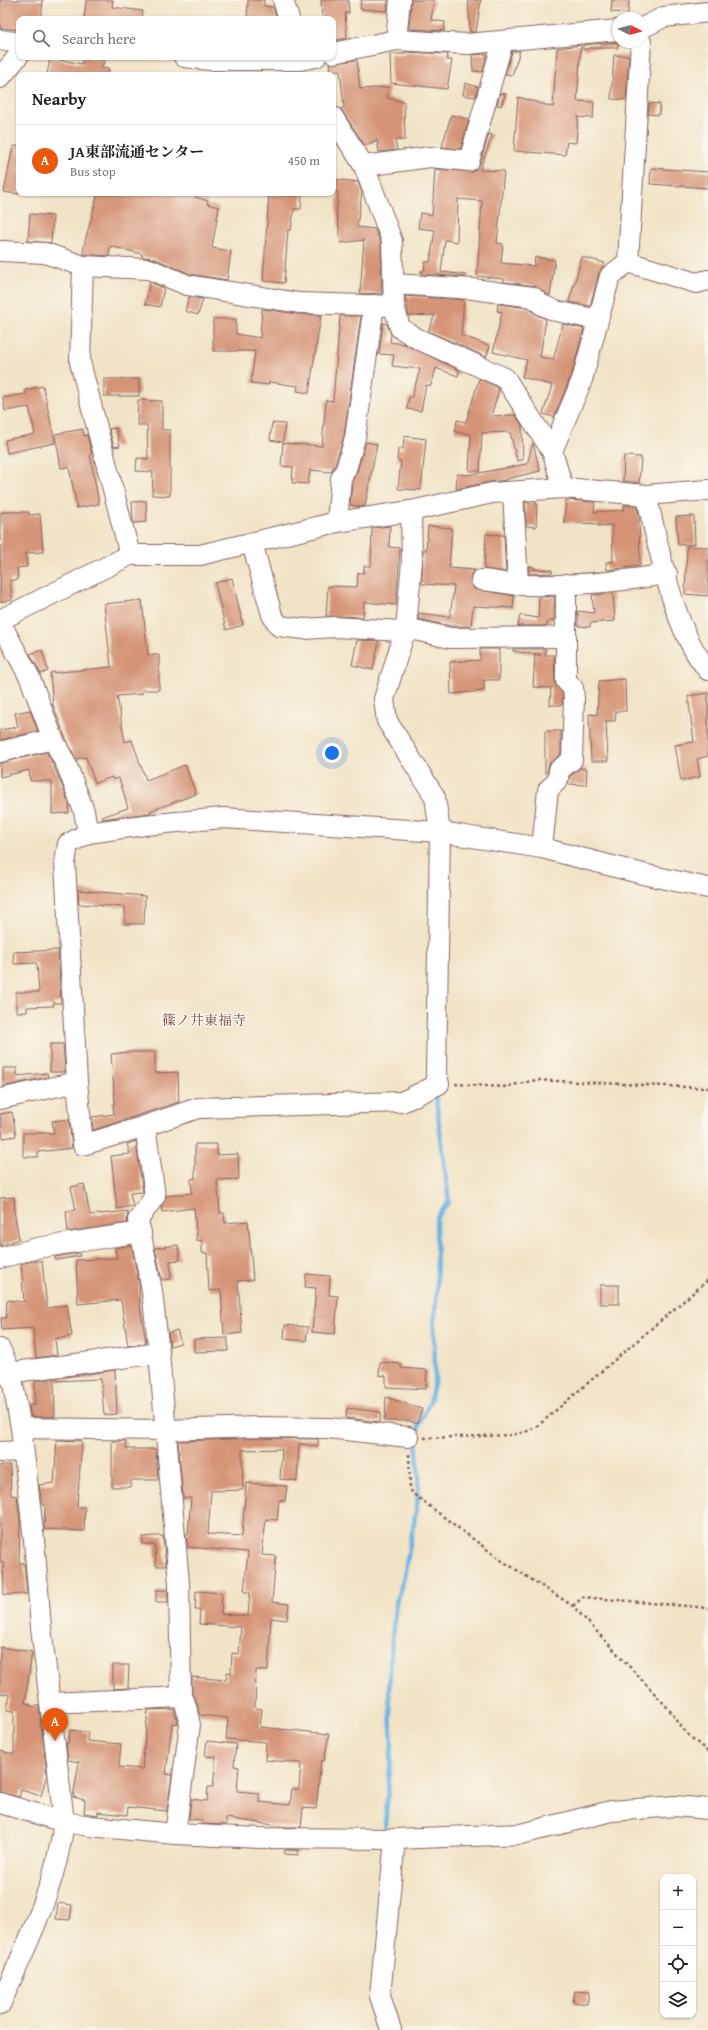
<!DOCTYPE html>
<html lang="en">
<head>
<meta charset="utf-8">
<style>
  body { margin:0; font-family:"Gentium Book Plus","Noto Serif JP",serif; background:#f2f2f2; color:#222 }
  .controls { position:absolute; right:12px; bottom:12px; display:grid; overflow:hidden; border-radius:8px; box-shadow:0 1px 3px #0004 }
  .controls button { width:36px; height:36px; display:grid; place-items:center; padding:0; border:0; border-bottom:1px solid #e0e0e0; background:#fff; color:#222; font:20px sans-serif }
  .compass { position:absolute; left:612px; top:12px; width:36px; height:36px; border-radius:50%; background:#fff; box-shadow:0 1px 3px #0004; rotate:96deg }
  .you { position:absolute; left:332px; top:753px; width:14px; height:14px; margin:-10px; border:3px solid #fff; border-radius:50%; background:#1a73e8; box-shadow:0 0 0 6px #1a73e833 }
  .badge { display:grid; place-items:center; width:26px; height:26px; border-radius:50%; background:#ea580c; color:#fff; font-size:13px; font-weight:700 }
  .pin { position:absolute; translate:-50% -33px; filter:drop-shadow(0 1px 2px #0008) }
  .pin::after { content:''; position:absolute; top:21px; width:14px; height:12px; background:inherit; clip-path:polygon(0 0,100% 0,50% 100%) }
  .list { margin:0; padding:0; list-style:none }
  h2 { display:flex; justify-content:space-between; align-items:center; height:52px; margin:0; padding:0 16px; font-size:17px }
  h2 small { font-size:13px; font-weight:400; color:#767676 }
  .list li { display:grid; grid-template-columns:26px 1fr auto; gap:12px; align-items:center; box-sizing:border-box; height:72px; padding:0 16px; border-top:1px solid #e0e0e0 }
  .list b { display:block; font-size:15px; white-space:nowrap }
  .list p { margin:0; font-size:13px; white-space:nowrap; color:#767676 }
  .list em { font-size:13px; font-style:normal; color:#767676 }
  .icon { flex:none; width:22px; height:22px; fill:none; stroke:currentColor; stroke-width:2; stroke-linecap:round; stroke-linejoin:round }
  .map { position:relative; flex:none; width:708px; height:2030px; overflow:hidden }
  .search { position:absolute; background:#fff; box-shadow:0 1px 3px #0004; left:16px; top:16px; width:320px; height:44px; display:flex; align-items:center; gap:10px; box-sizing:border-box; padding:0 14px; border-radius:8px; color:#767676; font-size:15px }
  .panel { position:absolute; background:#fff; box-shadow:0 1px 3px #0004; left:16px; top:72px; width:320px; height:124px; border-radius:8px }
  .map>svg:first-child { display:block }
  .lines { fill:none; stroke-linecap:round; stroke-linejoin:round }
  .stream { stroke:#6cb1e2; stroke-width:4.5 }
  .building { fill:#d59477 }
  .minor-casing { stroke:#846461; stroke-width:22 }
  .path { stroke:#846461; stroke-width:2.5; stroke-dasharray:3 3; stroke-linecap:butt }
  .minor { stroke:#fff; stroke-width:20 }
  .labels { text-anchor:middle; stroke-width:3; stroke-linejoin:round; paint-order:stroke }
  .quarter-label { font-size:14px; fill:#7b4846; stroke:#fbf7ec }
</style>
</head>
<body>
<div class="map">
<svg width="708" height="2030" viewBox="0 0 708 2030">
  <rect width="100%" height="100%" fill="#fbf7ec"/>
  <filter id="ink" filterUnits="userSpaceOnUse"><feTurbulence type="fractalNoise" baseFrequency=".025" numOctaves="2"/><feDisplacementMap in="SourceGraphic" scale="8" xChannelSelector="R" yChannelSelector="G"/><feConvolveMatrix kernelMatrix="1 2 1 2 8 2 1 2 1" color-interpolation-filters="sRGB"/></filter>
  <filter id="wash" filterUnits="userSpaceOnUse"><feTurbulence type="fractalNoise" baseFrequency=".012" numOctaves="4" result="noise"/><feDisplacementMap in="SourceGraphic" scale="16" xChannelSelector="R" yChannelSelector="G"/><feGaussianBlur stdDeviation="0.9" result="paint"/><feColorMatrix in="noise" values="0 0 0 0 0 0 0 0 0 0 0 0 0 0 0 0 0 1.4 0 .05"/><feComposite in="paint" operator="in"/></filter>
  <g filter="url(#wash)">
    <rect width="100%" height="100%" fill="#f1e3c6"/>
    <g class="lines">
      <!-- stream -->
      <polyline class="stream" points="385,1825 392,1745 389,1690 391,1651 396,1602 404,1577 417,1506 419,1479 416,1441 419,1425 430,1402 435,1379 434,1327 437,1287 436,1218 449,1202 435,1091"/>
    </g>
    <g id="blocks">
      <!-- building -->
      <g class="building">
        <polygon points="0,0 43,0 41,19 19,19 19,30 0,28"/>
        <polygon points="86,0 113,0 112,7 143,11 142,19 84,19"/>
        <polygon points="248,0 264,0 264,6 273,7 277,19 247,19"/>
        <polygon points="321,0 348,0 349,13 345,13 347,38 333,41 333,19 322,19"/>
        <polygon points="361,0 388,0 387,11 360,9"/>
        <polygon points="411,0 434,0 431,20 445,22 444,31 409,29"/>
        <polygon points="468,0 481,0 476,32 470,32"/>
        <polygon points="612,0 629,0 628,13 611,12"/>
        <polygon points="618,42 618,48 590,48 583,50 583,45"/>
        <polygon points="581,45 577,101 594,102 593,118 578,117 576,143 567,142 565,155 514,151 518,97 553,107 557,48"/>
        <polygon points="512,51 520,51 512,75 505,74"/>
        <polygon points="405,52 448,54 447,60 452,60 447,89 391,83 390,54 405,54"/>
        <polygon points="487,54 482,72 473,71 472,55"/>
        <polygon points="614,55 629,56 626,100 611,99"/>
        <polygon points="83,57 104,60 102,68 109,69 109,75 47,75 50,58 82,64"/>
        <polygon points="357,60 360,89 389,87 387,98 404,102 405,140 395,140 397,150 379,152 377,140 365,146 341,109 344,107 340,70 330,71 329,64"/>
        <polygon points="465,83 478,87 475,97 463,95"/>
        <polygon points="500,93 506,94 501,106 497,105"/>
        <polygon points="649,103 660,104 659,115 648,114"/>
        <polygon points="451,115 469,119 461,149 442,147"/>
        <polygon points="489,134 492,135 480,170 504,171 497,243 503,244 501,263 534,266 535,257 555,260 550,296 535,286 504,282 504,279 477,276 482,201 458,199 457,242 445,240 441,272 466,275 466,277 421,274 421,271 424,271 425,262 430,262 435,230 418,228 420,213 432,215 435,169 473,172 480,164"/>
        <polygon points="13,146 19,146 19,194 4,192"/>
        <polygon points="651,168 708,172 708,188 650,184"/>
        <polygon points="333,179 358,182 362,192 357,227 375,229 381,243 382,294 360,293 364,240 341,243 337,215 336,215 338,192 333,191"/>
        <polygon points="98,193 196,193 195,197 208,201 207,204 219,207 212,248 231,251 227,280 190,274 153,258 142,257 142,254 110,246 109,256 83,254 84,245"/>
        <polygon points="269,193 302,193 301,209 294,209 291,230 288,230 284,283 263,281"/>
        <polygon points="30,214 53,216 51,243 28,241"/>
        <polygon points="582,257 605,263 599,273 590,306 569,302"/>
        <polygon points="150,282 164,288 160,307 145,304"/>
        <polygon points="405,296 464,300 461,335 490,346 486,357 428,331 435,315 409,316"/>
        <polygon points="189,297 203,299 198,315 185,311"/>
        <polygon points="498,304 528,308 537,315 546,319 540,357 553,360 563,324 584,329 571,376 554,417 543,414 552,385 522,377 527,360 493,352 502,312 497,311"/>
        <polygon points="262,309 297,314 321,315 309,393 297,391 298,386 269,382 268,385 251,383 255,351 213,351 213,319 236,319 236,334 260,338"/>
        <polygon points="340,316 361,316 344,436 335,465 331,472 310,470 308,484 292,483 293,467 281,466 283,443 322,446 326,400 333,401"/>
        <polygon points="383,323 387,324 391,334 390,342 404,344 459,370 458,376 436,368 431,386 426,385 421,411 407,409 409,397 412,397 420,369 392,366 394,355 379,354"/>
        <rect x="104" y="379" width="35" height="17"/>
        <polygon points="479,379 497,387 499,390 491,416 515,415 522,425 523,460 517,461 510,432 482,433 480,471 469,471 471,434 455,432 457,420 466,422"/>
        <polygon points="43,386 55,443 7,453 5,440 35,434 29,407 5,411 3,398 26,394 25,390"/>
        <polygon points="138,400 162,401 162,430 170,430 170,496 152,495 153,472 136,471 137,458 148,459 147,425 137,425"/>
        <polygon points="272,423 285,424 283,442 270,440"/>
        <polygon points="116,428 120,446 114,447 109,429"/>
        <polygon points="83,429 84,436 87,435 92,453 90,454 99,504 77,508 69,467 61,468 55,434"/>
        <polygon points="404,436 426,439 421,490 398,489 401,461 397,460 398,449 403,449"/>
        <polygon points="366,442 377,444 365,506 361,507 350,505 352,481 357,472"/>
        <polygon points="533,443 540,471 507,479 507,480 490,482 456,489 457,474 468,475 527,464"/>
        <polygon points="624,456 641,457 639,483 623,481"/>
        <polygon points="566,500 595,502 594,512 624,510 624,505 637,506 639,516 640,566 607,570 606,562 613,562 612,525 598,526 598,524 564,522"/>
        <polygon points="146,501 147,522 133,523 132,502"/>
        <polygon points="525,502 537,503 536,527 526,526"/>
        <polygon points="1,512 29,512 29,515 40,514 43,552 26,553 27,567 17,568 18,580 10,580 12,600 0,602"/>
        <polygon points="694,516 695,544 678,545 676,517"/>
        <polygon points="390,526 389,547 400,548 396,605 364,602 363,617 326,616 328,586 357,587 358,573 364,573 364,566 371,566 372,528"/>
        <polygon points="428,526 452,528 449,568 475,570 471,574 470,579 474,589 514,596 513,608 473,606 471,626 451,626 418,619 419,613 450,617 454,586 422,584 423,550 426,550"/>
        <polygon points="486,534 504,535 506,572 484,569"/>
        <polygon points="687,546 708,547 708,596 685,594"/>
        <polygon points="529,566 534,567 534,569 552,570 552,573 529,574"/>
        <polygon points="232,578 243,625 226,630 215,583"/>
        <polygon points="613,593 615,621 590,623 590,627 578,626 578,611 594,613 592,595"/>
        <polygon points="554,596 554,621 548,621 547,626 518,626 520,615 538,618 539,597"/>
        <polygon points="142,600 148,655 159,655 159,690 142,690 142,694 117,696 125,742 132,740 146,780 185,765 196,794 150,811 151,813 102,819 102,817 128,808 119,778 113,780 112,777 95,783 86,757 76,759 64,734 53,705 50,673 111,667 104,604"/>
        <polygon points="357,640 379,641 373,670 352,665"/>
        <polygon points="480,649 499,649 499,680 484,680 484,691 451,694 450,662 480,660"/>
        <polygon points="513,649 546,649 545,655 554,655 555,681 556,686 562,693 562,705 550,705 551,688 533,687 535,654 541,655 513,651"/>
        <polygon points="42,650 48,671 41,674 30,654"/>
        <polygon points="625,679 626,711 616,711 615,721 606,721 608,761 591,761 589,714 597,715 599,681"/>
        <polygon points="708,693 708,756 697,759 700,777 681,781 675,745 694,742 688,696"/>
        <polygon points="30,710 38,731 0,740 0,730 18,727 15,713"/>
        <polygon points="545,731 561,731 561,754 549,764 547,773 545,773"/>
        <polygon points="47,752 56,771 69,803 69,813 52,814 52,781 30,781 29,770 0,777 0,763"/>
        <polygon points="580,768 587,769 586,785 568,784 570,776"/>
        <polygon points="78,890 145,896 144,924 125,924 125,907 79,904"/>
        <polygon points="58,950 61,1003 53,1003 54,1006 27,1007 27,1012 16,1012 16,992 39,992 37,965 36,963 14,964 13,952"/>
        <polygon points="50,1044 63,1044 65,1072 50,1072"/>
        <polygon points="129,1052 155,1052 155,1073 178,1072 179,1102 93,1130 92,1117 114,1114 113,1104 115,1104 111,1054"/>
        <polygon points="3,1068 17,1068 17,1076 47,1073 48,1077 3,1087"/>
        <polygon points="12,1112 16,1136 3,1138 0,1114"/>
        <polygon points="69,1119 72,1148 38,1152 38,1157 23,1157 23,1133 54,1133 52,1121"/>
        <polygon points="136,1141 143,1192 130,1193 133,1206 117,1209 111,1156 130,1154 127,1144"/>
        <polygon points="195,1144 217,1144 217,1155 238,1154 239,1179 217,1180 220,1213 224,1213 225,1223 248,1221 253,1280 238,1281 242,1333 224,1335 221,1290 209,1291 207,1253 202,1253 202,1240 197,1241 194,1208 162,1212 161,1207 166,1196 192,1193 191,1179 195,1178"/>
        <polygon points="84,1184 90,1215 128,1211 127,1223 68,1232 66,1211 76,1210 71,1187"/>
        <polygon points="14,1197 15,1210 14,1210 19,1239 0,1246 0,1198"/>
        <polygon points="131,1245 139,1283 140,1306 146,1343 128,1346 121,1300 78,1304 76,1260 117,1258 115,1248"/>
        <polygon points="178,1245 180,1260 170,1261 171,1279 162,1280 155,1248"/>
        <polygon points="79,1253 80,1256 56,1260 55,1257"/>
        <polygon points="32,1261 42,1261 47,1308 67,1305 72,1336 55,1339 57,1355 36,1358 33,1328 2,1330 1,1318 6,1318 7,1300 24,1302 21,1264"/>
        <polygon points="306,1274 330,1276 329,1295 338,1296 335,1334 312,1332 316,1288 305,1287"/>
        <rect x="600" y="1285" width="19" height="19"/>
        <polygon points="285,1325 308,1327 306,1341 284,1339"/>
        <polygon points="177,1330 181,1343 170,1346 168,1333"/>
        <polygon points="228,1338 228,1351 194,1352 194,1339"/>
        <polygon points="380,1362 401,1364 401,1368 427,1370 426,1389 386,1387 386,1376 379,1375"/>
        <polygon points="115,1370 117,1414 104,1415 101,1379 54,1381 55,1417 31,1417 29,1405 35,1405 35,1381"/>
        <polygon points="386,1397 422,1409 417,1424 410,1421 385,1421"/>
        <polygon points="347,1408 381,1412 380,1422 346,1418"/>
        <polygon points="259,1438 318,1439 318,1446 299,1444 297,1481 280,1479 282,1449 242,1450 243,1490 211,1491 208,1534 242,1536 246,1483 287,1486 285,1501 279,1500 277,1520 266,1519 262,1555 276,1556 272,1602 289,1604 287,1620 271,1618 268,1671 256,1670 255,1708 262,1709 260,1727 329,1734 324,1761 321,1761 316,1809 303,1808 301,1827 287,1827 226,1818 226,1825 201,1824 202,1820 189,1819 191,1799 207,1801 208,1787 213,1787 216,1757 205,1756 207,1741 236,1744 234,1766 239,1767 237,1791 259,1793 259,1802 290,1805 292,1789 299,1789 301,1763 265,1760 266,1742 226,1739 228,1718 200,1715 197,1703 192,1694 192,1677 226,1680 227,1672 231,1673 232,1653 239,1654 241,1627 199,1624 200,1610 195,1610 196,1591 222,1593 221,1614 248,1616 250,1592 244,1592 248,1552 187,1547 186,1534 188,1534 191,1498 183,1498 178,1441"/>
        <polygon points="57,1440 82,1441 77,1507 85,1507 84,1531 44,1529 45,1505 42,1505 39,1485 54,1483"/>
        <polygon points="112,1441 126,1441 126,1449 156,1449 158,1480 131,1480 131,1487 112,1487"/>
        <polygon points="0,1465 10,1465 11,1495 17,1496 20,1523 19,1563 24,1563 27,1594 4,1595 3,1562 0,1562"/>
        <polygon points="155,1536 163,1536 166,1566 156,1566 155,1545 143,1544 143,1537"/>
        <rect x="156" y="1590" width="12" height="12"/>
        <polygon points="0,1647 32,1652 25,1703 30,1704 30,1706 39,1706 47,1774 41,1796 21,1790 19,1797 0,1792 0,1751 14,1754 14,1711 7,1710 10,1695 0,1693"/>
        <polygon points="113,1665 129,1665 128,1688 113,1689"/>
        <polygon points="174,1709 178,1724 172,1723 166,1774 172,1775 167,1811 128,1807 127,1815 98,1812 98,1815 84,1813 85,1800 73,1797 79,1762 68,1760 66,1743 68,1743 70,1730 88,1732 87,1741 121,1744 119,1767 142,1769 148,1710"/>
        <polygon points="285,1850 299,1850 298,1855 284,1854"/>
        <polygon points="58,1903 72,1905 70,1920 56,1919"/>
        <polygon points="575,1991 589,1992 587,2004 573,2002"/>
      </g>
    </g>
  </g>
  <g filter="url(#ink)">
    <use href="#blocks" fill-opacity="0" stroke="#846461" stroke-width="1"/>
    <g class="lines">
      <!-- minor casing -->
      <g class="minor-casing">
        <g id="minor">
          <polyline points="283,0 289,19"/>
          <polyline points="642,28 664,17 708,12"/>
          <polyline points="0,40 19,43"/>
          <polyline points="396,40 400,0"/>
          <polyline points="333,53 396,40 467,44 618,30"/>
          <polyline points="184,57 211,60 300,60 316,57"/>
          <polyline points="0,78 19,55"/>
          <polyline points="333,117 364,166 392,241 394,306 400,328 418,339 505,378 552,451 563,488"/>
          <polyline points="364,166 430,157 469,161 503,41"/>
          <polyline points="0,251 45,253 83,266 149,269 187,285 299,303 394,306"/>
          <polyline points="628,262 696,283 708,280"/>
          <polyline points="83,266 80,362 130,555"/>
          <polyline points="394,284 473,289 533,297 542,305 556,311 598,320"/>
          <polyline points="552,451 582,380 610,276 628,262 641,42"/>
          <polyline points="513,492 518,584"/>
          <path d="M646,495C660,549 672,628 708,670"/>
          <polyline points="337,522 341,478 346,469 355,438 374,305"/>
          <polyline points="252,543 272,615 279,626 304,629 335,627 400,631 406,628 450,638 557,637 566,633"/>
          <path d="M481,580C496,581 511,585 526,585C573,586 620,582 667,574"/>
          <polyline points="0,620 130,555 200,555 337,522 411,511 492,493 563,488 646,495 708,490"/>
          <polyline points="0,622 30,678 53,739 67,766 84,811 88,833"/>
          <polyline points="0,752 53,739"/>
          <polyline points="542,848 548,790 558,780 559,770 572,760 574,698 573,688 566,681 566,584"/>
          <polyline points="77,1082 83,1145 145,1126 155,1196 138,1220 152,1291 159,1353 179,1583 181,1697 186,1706 190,1725 175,1834"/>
          <polyline points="0,1099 77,1082 65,863 68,844 88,833 144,825 223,818 440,832 542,848 643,874 708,888"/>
          <polyline points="145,1126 198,1108 402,1102 439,1084 436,1074 440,832 435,797 387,721 384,699 406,628 412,561 411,511"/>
          <polyline points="0,1258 37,1248 141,1232"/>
          <path d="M0,1349L11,1373L21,1428L34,1540L41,1627L64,1822C56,1887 26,1946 0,2005"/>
          <polyline points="0,1374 159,1353"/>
          <polyline points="21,1428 165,1430 259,1427 328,1428 408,1437"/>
          <polyline points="0,1452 23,1451"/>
          <polyline points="50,1703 181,1697"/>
          <polyline points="0,1803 64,1822 90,1826 175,1834 260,1838 395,1839 521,1834 611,1811 675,1806 708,1809"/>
          <polyline points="391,2030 380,1996 395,1839"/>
        </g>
      </g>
      <!-- path -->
      <g class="path">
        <polyline points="455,1084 504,1087 536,1080 708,1088"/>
        <polyline points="424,1438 512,1435 528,1431 540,1424 708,1280"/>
        <polyline points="409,1454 410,1487 412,1493 501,1560 573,1606 668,1708 686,1733 708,1752"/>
        <polyline points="573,1606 583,1597 708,1608"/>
      </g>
      <!-- minor -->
      <use href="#minor" class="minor"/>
    </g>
  </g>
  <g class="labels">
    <!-- quarter labels -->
    <g class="quarter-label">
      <text x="204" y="1025">篠ノ井東福寺</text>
    </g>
  </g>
</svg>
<div class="controls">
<button>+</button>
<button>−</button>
<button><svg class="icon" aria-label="locate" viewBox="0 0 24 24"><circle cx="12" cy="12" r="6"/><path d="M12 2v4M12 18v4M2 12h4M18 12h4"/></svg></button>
<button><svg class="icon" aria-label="layers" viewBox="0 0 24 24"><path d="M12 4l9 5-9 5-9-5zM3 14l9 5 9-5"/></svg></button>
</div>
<svg class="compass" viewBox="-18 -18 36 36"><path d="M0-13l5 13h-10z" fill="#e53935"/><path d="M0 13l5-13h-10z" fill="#767676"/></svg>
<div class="you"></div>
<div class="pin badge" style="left:55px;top:1741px">A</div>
<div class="search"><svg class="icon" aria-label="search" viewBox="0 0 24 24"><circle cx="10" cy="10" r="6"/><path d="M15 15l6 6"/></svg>Search here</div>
<section class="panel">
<h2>Nearby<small></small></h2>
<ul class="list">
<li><span class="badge">A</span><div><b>JA東部流通センター</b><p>Bus stop</p></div><em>450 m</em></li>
</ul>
</section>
</div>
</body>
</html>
